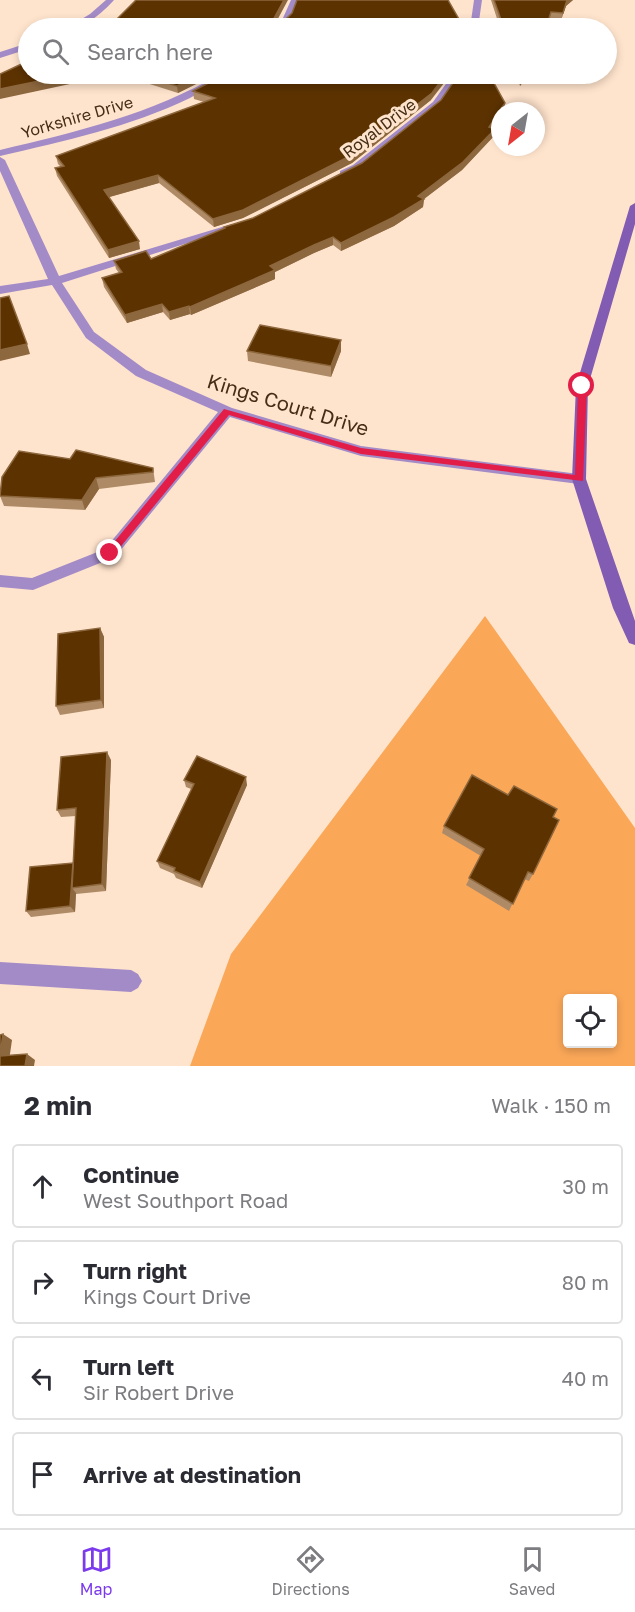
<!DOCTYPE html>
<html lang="en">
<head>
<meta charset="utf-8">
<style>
  body { margin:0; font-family:"Golos Text",sans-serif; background:#f7f7f7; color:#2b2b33 }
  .controls { position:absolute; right:18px; bottom:18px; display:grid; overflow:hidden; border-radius:6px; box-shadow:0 3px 9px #0003 }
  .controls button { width:54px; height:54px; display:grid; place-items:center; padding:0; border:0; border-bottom:2px solid #e1e1e2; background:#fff; color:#2b2b33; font:30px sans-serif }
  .compass { position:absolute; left:491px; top:102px; width:54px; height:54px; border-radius:50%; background:#fff; box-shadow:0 3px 9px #0003; rotate:211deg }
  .stop { position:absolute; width:18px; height:18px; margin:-14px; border:4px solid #e11d48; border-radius:50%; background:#fff }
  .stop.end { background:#e11d48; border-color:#fff; box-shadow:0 2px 6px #0008 }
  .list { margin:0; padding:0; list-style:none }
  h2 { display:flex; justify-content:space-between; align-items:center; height:78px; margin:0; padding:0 24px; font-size:26px }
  h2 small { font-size:20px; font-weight:400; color:#7c7c81 }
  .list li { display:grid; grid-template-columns:39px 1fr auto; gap:18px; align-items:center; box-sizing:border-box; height:84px; margin:0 12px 12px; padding:0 12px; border:2px solid #e1e1e2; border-radius:6px }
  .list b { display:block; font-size:22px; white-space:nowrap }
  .list p { margin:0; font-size:20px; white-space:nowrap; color:#7c7c81 }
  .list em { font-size:20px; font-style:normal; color:#7c7c81 }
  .icon { flex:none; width:33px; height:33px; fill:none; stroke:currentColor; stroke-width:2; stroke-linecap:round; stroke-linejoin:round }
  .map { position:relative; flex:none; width:635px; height:1066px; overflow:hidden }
  .search { position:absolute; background:#fff; box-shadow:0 3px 9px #0003; left:18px; right:18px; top:18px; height:66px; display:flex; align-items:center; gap:15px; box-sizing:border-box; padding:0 21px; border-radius:33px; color:#7c7c81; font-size:22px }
  .sheet { height:462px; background:#fff }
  nav { display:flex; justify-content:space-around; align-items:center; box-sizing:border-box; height:84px; border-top:2px solid #e1e1e2; background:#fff; font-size:16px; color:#7c7c81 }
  nav a { display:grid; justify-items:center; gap:3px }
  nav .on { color:#7c3aed }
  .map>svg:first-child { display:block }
  .green { fill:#faa758; fill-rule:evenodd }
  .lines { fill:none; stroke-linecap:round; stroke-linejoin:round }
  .minor { fill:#a38bc7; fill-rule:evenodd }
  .secondary { fill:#825cb3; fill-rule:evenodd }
  .wall { fill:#ae8b66 }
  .shaded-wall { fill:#8d673e }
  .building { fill:#5c3200; stroke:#8d673e; stroke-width:1.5 }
  .route { fill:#e11d48 }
  .labels { text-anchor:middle; stroke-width:6; stroke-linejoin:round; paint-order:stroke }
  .far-street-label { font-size:16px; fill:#462d15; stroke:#ffe4cd }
  .street-label { font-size:20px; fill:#462d15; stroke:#ffe4cd }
</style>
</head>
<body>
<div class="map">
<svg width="635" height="1066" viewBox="0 0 635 1066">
  <rect width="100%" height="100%" fill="#ffe4cd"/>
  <!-- green -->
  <path class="green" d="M485,616L635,828V1066H190L231,954ZM568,999H612V1044H568Z"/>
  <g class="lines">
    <!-- minor -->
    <g class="minor">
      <path d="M106,0H114C102,13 86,28 67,28L90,14Z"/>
      <polygon points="291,0 299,0 291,19 282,28 274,28 283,18"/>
      <polygon points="474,0 482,0 478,28 470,28"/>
      <polygon points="28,43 28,49 0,58 0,52"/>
      <path d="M220,74H229C219,84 203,91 190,98C130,127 64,141 0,156V150C76,132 152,114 220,74Z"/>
      <polygon points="453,74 461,74 439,106 361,169 348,175 340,175 340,171 353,165 433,102"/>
      <polygon points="0,157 5,160 59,276 232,224 240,224 241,226 62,283 94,332 146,370 232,408 361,446 579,474 586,479 579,484 361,456 230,417 115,557 33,590 0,587 0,575 32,578 105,549 218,412 136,376 86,338 52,285 0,294 0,286 48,279 0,171"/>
      <polygon points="0,962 131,970 138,974 142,981 138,988 131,992 0,984"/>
    </g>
    <!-- secondary -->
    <polygon class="secondary" points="635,203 635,224 588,386 586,479 635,621 635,645 629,643 613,608 572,479 576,386 630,206"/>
  </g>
  <!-- wall -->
  <g class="wall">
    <polygon points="491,0 573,0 566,6 561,20 550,18 547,28 500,28"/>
    <polygon points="118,74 216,74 178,93"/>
    <polygon points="516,74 529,74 520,86"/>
    <polygon points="216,79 431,100 352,163 243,218 214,227 159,183 109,197 140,249 109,258 57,176 55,168 61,167 58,164 56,156 204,102 194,99 193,91"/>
    <polygon points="441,100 504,110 500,111 500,117 493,128 494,136 462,170 424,199 423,207 394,226 341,251 333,245 314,253 275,272 275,279 191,315 190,314 170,320 163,312 127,323 104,287 102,278 119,273 116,269 114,261 151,259 224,229 224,227 253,218 362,163"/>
    <polygon points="247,351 341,351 331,377 248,361"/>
    <polygon points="70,459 153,468 155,482 99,489 85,510 4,506 0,496"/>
    <polygon points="100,628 104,637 104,708 60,715 56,706"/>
    <polygon points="111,760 106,891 76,894 76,893 75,912 31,917 26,911 73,863 76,816 61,817 57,810"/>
    <polygon points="184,780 247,785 202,888 176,878 174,874 160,868 157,861 191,789 186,787"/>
    <polygon points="508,795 553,817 533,874 529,881 524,879 509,911 466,885 481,856 442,833 444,826"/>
  </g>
  <!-- shaded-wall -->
  <g class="shaded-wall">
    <polygon points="284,0 288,0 273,28 272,22"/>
    <polygon points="567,0 573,0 566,6 561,20 563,13"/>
    <polygon points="201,74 216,74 178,93 177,86"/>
    <polygon points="446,74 451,74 431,100 352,163 243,218 214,227 213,219"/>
    <polygon points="525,74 529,74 520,86 521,79"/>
    <polygon points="68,75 70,84 0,99 0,89"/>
    <polygon points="505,103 504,110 500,111 500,117 488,135 489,127"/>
    <polygon points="495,129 494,136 462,170 420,202 424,199 423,207 394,226 341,251 341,243"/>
    <polygon points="158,175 159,183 106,198 104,190"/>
    <polygon points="333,237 333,245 314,253 275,272 275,279 191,315 190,307 270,266 314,245"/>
    <polygon points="139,241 140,249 109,258 108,250"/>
    <polygon points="162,304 163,312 127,323 125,315"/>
    <polygon points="189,306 190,314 170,320 169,312"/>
    <polygon points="341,340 341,351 331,377 331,366"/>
    <polygon points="27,344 30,354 0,361 0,350"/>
    <polygon points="96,478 99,489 85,510 82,500"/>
    <polygon points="100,628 104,637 104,708 101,700"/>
    <polygon points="107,752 111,760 106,891 102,884"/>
    <polygon points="246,777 247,785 202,888 200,882"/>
    <polygon points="73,863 72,888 76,893 75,912 70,906"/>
    <polygon points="3,1034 12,1040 9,1061 0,1056"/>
    <polygon points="27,1054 35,1060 34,1066 25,1066"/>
  </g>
  <!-- building -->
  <g class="building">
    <polygon points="136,0 284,0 272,22 283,22 292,13 297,0 448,0 464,28 102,28 117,19"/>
    <polygon points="494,0 567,0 563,13 551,12 546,28 504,28"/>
    <polygon points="28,61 28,74 67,74 68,75 0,89 0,74"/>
    <polygon points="140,74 201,74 177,86"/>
    <polygon points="222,74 446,74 432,93 352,155 243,210 213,219 158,175 104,190 139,241 108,250 55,168 64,166 56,156 215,98 193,91 216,79"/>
    <polygon points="459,74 489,74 505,103 489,127 495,129 463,162 418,196 424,199 394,217 341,243 333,237 314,245 270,266 275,270 190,307 189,306 169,312 162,304 125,315 102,278 122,272 114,261 146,251 151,259 225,228 224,227 253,218 362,163 441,100"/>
    <polygon points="519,74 525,74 521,79"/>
    <polygon points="9,296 27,344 0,350 0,298"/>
    <polygon points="260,325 341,340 331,366 247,351"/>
    <polygon points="76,450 153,468 153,472 96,478 82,500 0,496 2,477 19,451 70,459"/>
    <polygon points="100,628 101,700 56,706 58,634"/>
    <polygon points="107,752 102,884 72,888 76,808 57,810 61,757"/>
    <polygon points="197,756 246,777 200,882 174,871 175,868 157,861 194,784 184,780"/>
    <polygon points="472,775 508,795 514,786 557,809 553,817 559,820 533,874 528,872 513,904 469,878 484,849 444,826"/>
    <polygon points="73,863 70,906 26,911 30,867"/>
    <polygon points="3,1034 0,1056 0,1035"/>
    <polygon points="27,1054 25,1066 0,1066 0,1056"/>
  </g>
  <!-- route -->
  <polygon class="route" points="582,383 587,386 583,481 361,454 229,415 113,556 106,556 105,553 224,409 361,448 575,475 578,386"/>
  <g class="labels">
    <!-- far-street labels -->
    <g class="far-street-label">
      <text transform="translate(77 117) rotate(-16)" y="6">Yorkshire Drive</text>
      <text transform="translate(379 128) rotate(-37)" y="6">Royal Drive</text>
    </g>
    <!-- street labels -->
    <g class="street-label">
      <text transform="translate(288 405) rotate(17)" y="7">Kings Court Drive</text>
    </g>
  </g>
</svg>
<div class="controls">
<button><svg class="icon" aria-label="locate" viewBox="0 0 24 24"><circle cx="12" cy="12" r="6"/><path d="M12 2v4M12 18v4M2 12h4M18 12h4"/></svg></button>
</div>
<svg class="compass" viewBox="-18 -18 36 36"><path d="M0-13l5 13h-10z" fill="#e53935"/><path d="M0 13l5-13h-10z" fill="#7c7c81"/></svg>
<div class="stop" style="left:582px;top:386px"></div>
<div class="stop end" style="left:110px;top:553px"></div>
<div class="search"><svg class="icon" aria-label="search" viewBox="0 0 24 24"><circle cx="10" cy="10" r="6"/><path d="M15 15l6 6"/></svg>Search here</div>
</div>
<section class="sheet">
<h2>2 min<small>Walk · 150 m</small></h2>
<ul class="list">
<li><svg class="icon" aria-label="ahead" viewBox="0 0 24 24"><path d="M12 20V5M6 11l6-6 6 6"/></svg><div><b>Continue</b><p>West Southport Road</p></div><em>30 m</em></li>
<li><svg class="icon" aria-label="right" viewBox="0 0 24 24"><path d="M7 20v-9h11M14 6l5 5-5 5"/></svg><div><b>Turn right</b><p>Kings Court Drive</p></div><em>80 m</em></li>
<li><svg class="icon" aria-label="left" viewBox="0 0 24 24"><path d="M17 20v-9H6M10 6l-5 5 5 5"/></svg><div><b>Turn left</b><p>Sir Robert Drive</p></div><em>40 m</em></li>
<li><svg class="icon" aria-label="arrive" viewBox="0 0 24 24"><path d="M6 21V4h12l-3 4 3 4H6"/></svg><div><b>Arrive at destination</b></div></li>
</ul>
</section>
<nav>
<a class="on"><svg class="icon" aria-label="map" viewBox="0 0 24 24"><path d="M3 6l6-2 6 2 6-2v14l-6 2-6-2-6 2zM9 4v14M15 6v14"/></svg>Map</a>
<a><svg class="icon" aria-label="directions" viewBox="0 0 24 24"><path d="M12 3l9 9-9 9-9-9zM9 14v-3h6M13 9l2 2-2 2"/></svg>Directions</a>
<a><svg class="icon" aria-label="saved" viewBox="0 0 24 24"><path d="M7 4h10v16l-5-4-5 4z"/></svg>Saved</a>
</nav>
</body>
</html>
